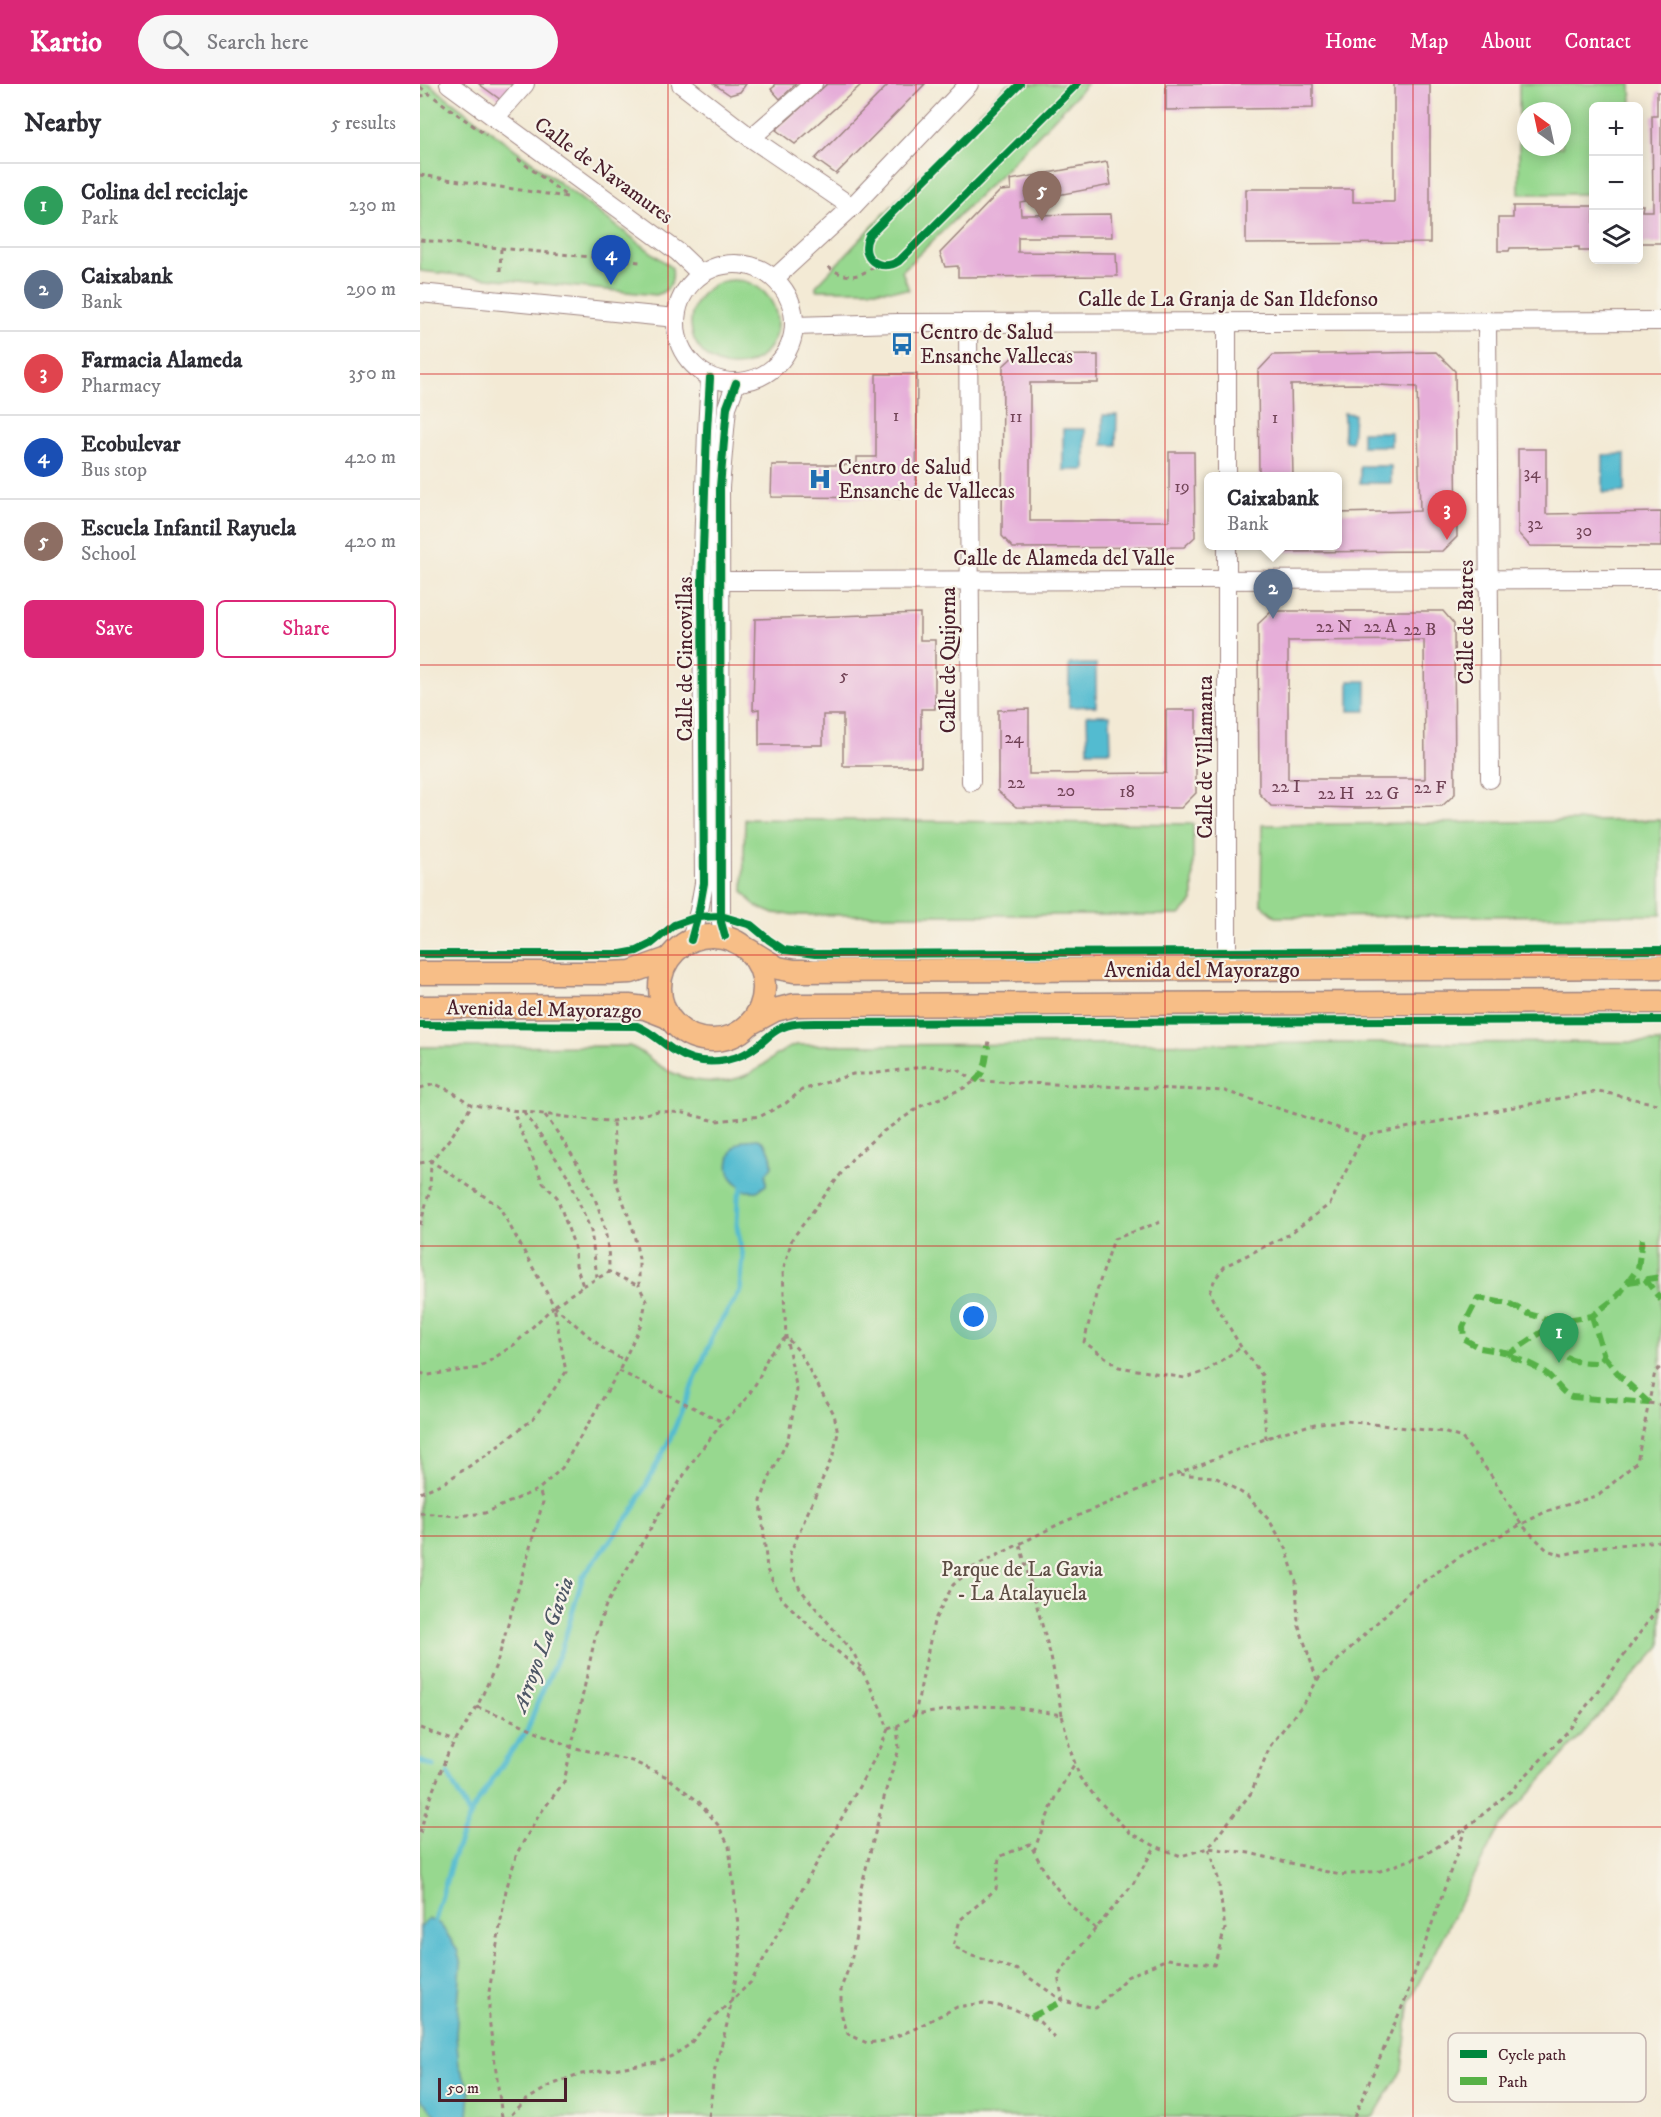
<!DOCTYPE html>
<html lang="en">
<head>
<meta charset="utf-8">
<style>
  body { margin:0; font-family:"IM FELL DW Pica",serif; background:#f7f7f7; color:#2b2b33 }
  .controls { position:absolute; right:18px; top:18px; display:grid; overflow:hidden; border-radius:9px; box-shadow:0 3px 15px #0003 }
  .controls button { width:54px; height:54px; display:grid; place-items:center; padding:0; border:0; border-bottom:2px solid #e1e1e2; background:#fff; color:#2b2b33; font:30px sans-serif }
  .compass { position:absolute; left:1097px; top:18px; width:54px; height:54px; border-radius:50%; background:#fff; box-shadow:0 3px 15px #0003; rotate:327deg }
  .scale { position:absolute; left:18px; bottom:15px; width:129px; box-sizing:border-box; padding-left:6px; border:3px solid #4a1f2b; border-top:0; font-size:16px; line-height:21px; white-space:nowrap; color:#4a1f2b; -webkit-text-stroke:4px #f7f3e8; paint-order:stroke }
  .you { position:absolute; left:554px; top:1233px; width:21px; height:21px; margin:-15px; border:4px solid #fff; border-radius:50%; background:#1a73e8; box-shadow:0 0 0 9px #1a73e833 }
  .badge { display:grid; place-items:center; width:39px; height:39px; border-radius:50%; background:#db2777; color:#fff; font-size:20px; font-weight:700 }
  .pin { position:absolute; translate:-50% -50px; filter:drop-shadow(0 2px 3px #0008) }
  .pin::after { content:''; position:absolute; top:32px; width:21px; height:18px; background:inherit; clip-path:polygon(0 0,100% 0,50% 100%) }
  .popup { position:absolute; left:784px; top:388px; width:138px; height:78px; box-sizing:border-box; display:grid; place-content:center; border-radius:9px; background:#fff; filter:drop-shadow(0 2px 4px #0005); font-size:20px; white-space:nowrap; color:#7c7c81 }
  .popup b { font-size:22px; color:#2b2b33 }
  .popup::after { content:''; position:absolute; left:50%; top:100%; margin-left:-12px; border:12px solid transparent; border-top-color:#fff }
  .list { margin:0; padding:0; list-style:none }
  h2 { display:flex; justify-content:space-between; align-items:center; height:78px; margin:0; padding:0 24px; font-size:26px }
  h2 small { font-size:20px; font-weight:400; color:#7c7c81 }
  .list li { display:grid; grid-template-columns:39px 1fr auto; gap:18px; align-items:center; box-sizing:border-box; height:84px; padding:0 24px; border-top:2px solid #e1e1e2 }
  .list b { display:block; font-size:22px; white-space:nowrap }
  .list p { margin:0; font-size:20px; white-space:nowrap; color:#7c7c81 }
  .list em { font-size:20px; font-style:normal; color:#7c7c81 }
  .actions { display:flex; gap:12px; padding:18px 24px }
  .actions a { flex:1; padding:14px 0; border:2px solid #db2777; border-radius:9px; text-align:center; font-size:21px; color:#db2777 }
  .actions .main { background:#db2777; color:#fff }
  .icon { flex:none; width:33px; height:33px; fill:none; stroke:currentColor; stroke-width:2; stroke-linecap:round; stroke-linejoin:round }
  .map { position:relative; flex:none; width:1241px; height:2033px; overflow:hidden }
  header { display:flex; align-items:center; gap:36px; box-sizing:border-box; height:84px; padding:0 30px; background:#db2777; color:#fff }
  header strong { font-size:28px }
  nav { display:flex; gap:33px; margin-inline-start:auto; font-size:21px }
  .search { width:420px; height:54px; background:#f7f7f7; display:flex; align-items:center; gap:15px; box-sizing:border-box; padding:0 21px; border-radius:33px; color:#7c7c81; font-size:22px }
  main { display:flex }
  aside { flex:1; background:#fff }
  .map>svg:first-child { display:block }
  .green { fill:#97d88f; stroke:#707c5d; stroke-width:1.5; fill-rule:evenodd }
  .water { fill:#53bbd0; stroke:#4e6d7e; stroke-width:1.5 }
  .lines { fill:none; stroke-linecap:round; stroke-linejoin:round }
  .stream { stroke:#53bbd0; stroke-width:5 }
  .building { fill:#e6aed9; fill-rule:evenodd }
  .minor-casing { stroke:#9e8480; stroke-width:20 }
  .major-casing { stroke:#9e8480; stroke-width:25 }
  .path { stroke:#9e8480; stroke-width:3; stroke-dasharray:4.5 4.5; stroke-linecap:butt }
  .minor { stroke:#fff; stroke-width:18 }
  .major { stroke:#f7be87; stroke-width:22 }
  .quiet { stroke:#57b146; stroke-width:6; stroke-dasharray:12 6; stroke-linecap:butt }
  .cycleway-casing { stroke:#f7f3e8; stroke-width:11 }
  .cycleway { stroke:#00873e; stroke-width:8 }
  .grid { fill:none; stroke:#d62828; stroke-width:1.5; stroke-opacity:0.55 }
  .labels { text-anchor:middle; stroke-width:4.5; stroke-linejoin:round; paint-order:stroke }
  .number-label { font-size:18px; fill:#714356 }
  .street-label { font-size:21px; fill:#4a1f2b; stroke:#f7f3e8 }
  .poi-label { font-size:21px; fill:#4a1f2b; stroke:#f7f3e8; text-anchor:start }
  .park-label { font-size:21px; fill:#5d4d44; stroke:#f7f3e8 }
  .water-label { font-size:22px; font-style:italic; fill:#4d5665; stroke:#f7f3e8 }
  .key { fill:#f7f3e8; stroke:#c3b3af; stroke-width:1.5 }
  .key-label { font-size:16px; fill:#4a1f2b }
</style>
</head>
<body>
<header>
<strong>Kartio</strong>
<div class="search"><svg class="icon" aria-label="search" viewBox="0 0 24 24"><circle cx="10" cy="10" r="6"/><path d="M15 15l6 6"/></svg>Search here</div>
<nav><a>Home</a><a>Map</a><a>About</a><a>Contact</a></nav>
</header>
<main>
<aside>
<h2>Nearby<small>5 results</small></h2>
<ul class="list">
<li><span class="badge" style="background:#2e9e5b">1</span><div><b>Colina del reciclaje</b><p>Park</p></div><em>230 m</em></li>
<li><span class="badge" style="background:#5c6f8a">2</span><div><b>Caixabank</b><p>Bank</p></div><em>290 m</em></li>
<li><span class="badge" style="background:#e0444e">3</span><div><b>Farmacia Alameda</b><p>Pharmacy</p></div><em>350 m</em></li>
<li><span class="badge" style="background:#1a4fb4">4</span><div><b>Ecobulevar</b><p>Bus stop</p></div><em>420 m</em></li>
<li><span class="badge" style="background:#8d6e63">5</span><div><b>Escuela Infantil Rayuela</b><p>School</p></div><em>420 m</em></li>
</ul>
<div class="actions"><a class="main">Save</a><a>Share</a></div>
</aside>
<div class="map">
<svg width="1241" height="2033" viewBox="0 0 1241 2033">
  <rect width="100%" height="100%" fill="#f7f3e8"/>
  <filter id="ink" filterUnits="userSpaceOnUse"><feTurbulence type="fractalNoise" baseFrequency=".0167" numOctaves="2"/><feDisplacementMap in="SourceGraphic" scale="12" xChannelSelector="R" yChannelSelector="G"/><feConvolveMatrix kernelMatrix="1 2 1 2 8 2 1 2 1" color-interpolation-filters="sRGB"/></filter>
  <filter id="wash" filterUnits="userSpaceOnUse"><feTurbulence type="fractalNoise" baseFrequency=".008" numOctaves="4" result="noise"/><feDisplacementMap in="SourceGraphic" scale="24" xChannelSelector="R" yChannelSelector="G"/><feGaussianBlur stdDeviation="1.35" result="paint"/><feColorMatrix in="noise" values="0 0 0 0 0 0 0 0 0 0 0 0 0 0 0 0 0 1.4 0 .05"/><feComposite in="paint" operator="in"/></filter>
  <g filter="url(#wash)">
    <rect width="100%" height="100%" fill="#f3ead5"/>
    <!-- green -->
    <g class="green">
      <path d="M0,0H9L252,184C254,199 250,206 236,211L0,187Z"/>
      <polygon points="587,0 667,0 585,86 482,187 489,206 396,206 396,202"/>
      <path d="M1099,0H1211L1212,22H1174L1173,110H1099ZM1106,27H1142V63H1106Z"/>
      <circle cx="314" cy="239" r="43"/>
      <polygon points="325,735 773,740 773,817 760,831 379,831 352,829 335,822 323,807"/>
      <polygon points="1241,736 1241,831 856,833 841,820 842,741"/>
      <path d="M1241,958V1562L1080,1742L990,1916L982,1986L953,2033H0V963L209,962C222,966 229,975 240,982C266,999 301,1003 329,990C346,982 358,966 376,961Z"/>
    </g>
    <!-- water -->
    <g class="water">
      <path d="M923,329L934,330L932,358L925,357C922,347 926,340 923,329Z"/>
      <polygon points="683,331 697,331 696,361 683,361"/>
      <rect x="643" y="345" width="22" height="41"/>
      <rect x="942" y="348" width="29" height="14"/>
      <polygon points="1205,370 1205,408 1183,409 1183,371"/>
      <rect x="940" y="382" width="31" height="17"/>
      <polygon points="676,580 676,622 649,623 649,580"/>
      <rect x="929" y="597" width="17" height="30"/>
      <polygon points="667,631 690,631 691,667 668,667"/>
      <path d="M338,1055C349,1060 352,1070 352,1082L346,1090V1101L337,1107H326C322,1103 316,1099 312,1094C304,1083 310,1062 323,1057C327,1055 333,1056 338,1055Z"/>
      <polygon points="8,1835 20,1840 25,1847 37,1865 41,1881 36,1951 39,1981 50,2007 48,2033 18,2033 0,2014 0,1844"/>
    </g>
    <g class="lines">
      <!-- stream -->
      <g class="stream">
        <polyline points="0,1677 13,1682"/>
        <polyline points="28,1690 50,1732"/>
        <polyline points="13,1844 32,1776 53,1725 92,1666 107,1647 117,1620 142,1564 163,1492 212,1428 250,1355 295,1247 320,1207 323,1173 317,1143 318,1113 325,1097"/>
      </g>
    </g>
    <g id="blocks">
      <!-- building -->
      <g class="building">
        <polygon points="59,0 95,0 81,16"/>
        <polygon points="294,0 326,0 320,8 310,11"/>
        <polygon points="354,0 376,0 360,15 351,5 355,2"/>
        <polygon points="407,0 442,0 375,60 356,46"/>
        <polygon points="469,0 505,0 416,90 395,75"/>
        <polygon points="746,0 893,0 893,24 746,26"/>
        <polygon points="974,0 1010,0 1010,159 826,160 826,105 933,105 933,118 974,118"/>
        <polygon points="1237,8 1241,8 1241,159 1218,159 1218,121 1223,121 1222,127 1233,127 1232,32 1237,32"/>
        <polygon points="687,78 691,101 600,118 601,131 691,130 692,153 598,153 598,168 696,169 697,192 538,193 538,182 525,183 520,169 580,107 591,106 590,96"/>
        <polygon points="1093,122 1174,122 1174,163 1171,163 1171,167 1159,167 1159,163 1090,164 1089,167 1078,167 1078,134 1093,134"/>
        <polygon points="1016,268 1035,287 1037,453 1023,467 860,468 854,462 918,462 918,429 1000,427 997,303 937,300 871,301 873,392 839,392 838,287 853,271"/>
        <polygon points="678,271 678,299 610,299 610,437 749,437 749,368 774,368 775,453 764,463 593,464 582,452 583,282 594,272"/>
        <polygon points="456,290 497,290 496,414 351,413 352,381 437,381 437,373 456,373"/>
        <polygon points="1098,365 1126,365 1126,430 1241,428 1241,463 1110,462 1098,449"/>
        <path d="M852,527H1023L1034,540L1035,710L1022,722L939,724L851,722L839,709L838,540ZM1004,556L1005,695H868V557Z"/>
        <polygon points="500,529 500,556 515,556 515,625 501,625 501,682 423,682 423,631 403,631 403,661 339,661 339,625 333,626 335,535"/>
        <polygon points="609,625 609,690 614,690 746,689 746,626 776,626 776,709 761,724 596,723 578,707 578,626"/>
      </g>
    </g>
  </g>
  <g filter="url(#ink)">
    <use href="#blocks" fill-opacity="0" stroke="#9e8480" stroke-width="1.5"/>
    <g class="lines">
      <!-- minor casing -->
      <g class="minor-casing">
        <g id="minor">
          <polyline points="29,0 258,168 281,190"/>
          <polyline points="261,0 331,54 432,123"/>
          <polyline points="75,34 105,0"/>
          <polyline points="331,54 393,0"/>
          <circle cx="315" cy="239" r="59"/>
          <polyline points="355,194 432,123 549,0"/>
          <polyline points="0,209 256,234"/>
          <polyline points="1067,237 1070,695"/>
          <polyline points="807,238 807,392"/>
          <polyline points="548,239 551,698"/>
          <polyline points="374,242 478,239 1241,237"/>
          <polyline points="807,462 807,885"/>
          <polyline points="300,497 1241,495"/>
          <polyline points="305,852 301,838 300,403 307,323 316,299"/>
          <polyline points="271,856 279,827 284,799 282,497 287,346 290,294"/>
        </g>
      </g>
      <!-- major casing -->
      <g class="major-casing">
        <g id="major">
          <circle cx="292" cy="904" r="52"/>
          <polyline points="329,866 358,884 374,887 1241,883"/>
          <polyline points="0,889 189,889 211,888 248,875"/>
          <polyline points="0,923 209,922 225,924 248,933"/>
          <polyline points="331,939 355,926 375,921 1241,918"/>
        </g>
      </g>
      <!-- path -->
      <g class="path">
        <polyline points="0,3 66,51"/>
        <polyline points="0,12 8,11"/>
        <polyline points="98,75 148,113"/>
        <polyline points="0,91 147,113"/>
        <polyline points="0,156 220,178"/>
        <path d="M408,183C427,196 440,194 457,180"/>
        <polyline points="80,187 81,165"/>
        <polyline points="568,962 569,957"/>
        <polyline points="0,1004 15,1000 31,1007 52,1021 170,1036 193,1037 238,1027 264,1029 296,1037 341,1032 366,1019 382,1006 433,990 450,990 510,982 540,987 555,997 805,1007 943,1052 1178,1007 1241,1021"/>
        <polyline points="104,1028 148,1092 171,1147 177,1193"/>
        <path d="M125,1031C160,1080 190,1126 189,1188"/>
        <polyline points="0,1079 11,1077 31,1053 52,1021"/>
        <polyline points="740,1138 694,1155 678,1203 664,1258 699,1283 765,1294 787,1287 821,1263"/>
        <polyline points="0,1141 10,1106 11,1077 79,1122 134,1222 186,1267 204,1276"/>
        <polyline points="163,1202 189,1188 219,1202"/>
        <polyline points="199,1287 303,1338"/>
        <polyline points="0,1289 8,1291 59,1284 95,1260 134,1222"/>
        <polyline points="1229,1319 1241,1321"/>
        <polyline points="846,1355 842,1291 821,1263 789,1209 795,1195 805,1182 868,1151 910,1120 943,1052"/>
        <polyline points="0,1409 25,1398 68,1370 113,1335 146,1288 134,1222 163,1202 156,1181 154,1161 137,1113 123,1099 93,1027"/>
        <polyline points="0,1429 38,1432 65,1429 119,1405 142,1384 199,1287 222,1238 226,1216 219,1202 219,1175 213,1145 196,1097 193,1037"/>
        <polyline points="600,1461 631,1573 642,1631"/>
        <polyline points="441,1587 406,1558 361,1514 347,1486 341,1417 348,1397 368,1355 377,1306 366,1253 363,1187 372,1155 432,1075 458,1051 501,1022 544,1004 555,997"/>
        <polyline points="897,1596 991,1506 1039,1473 1127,1427 1179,1411 1217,1378 1235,1288 1241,1283"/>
        <polyline points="57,1623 85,1633 151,1663 212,1677 247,1693 279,1718 298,1741 309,1762 321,1867 307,1940 294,1989 289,2033"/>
        <polyline points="495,1631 514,1537 533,1501 554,1483 641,1439 756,1390 860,1349 899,1339 926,1337 1023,1348 1042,1354 1071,1391 1101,1440 1127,1466 1142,1471 1177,1463 1241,1457"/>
        <polyline points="477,1642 479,1665 466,1706 440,1808 438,1840 431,1878 421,1904 421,1929 428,1950 447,1959 464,1957 492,1946 537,1923 563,1919 594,1925 619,1937 637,1956"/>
        <polyline points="0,1644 34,1657"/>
        <polyline points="468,1645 477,1642 495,1631 551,1622 593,1623 642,1631 650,1665 660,1694 677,1715 709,1748 735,1762 761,1772 788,1764 829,1769 920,1791 960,1787 1006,1770 1045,1745 1091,1707 1149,1646 1241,1520"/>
        <polyline points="0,1749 9,1716 28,1669 57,1623 77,1579 123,1418 119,1405"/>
        <path d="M614,1767C625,1736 637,1708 655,1679"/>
        <polyline points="676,1845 647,1818 626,1790 610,1760 579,1773 576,1805 540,1836 533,1862 549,1871 598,1886 643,1917 676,1924 707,1893 747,1875 794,1881 805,1845 798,1794 788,1764 831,1709 850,1662 887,1615 897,1596 878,1539 876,1498 866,1464 849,1436 827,1412 795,1393 756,1390"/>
        <polyline points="643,1917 638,1892 652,1873 713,1800 735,1763"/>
        <polyline points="82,2033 69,1934 69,1908 86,1806 97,1769 119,1731 144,1698 176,1549 186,1521 243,1423 277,1371 303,1338 324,1318 338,1296 349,1270 366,1253 378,1266 414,1330 418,1349 413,1371 370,1469 372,1489 380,1505 434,1570 460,1623 468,1645 461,1663 331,1898 288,1939 269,1961 252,1972 236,1978 156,1991 129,2002 105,2017 89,2033"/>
        <polyline points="934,2033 985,1916 1045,1746"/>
      </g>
      <!-- minor -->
      <use href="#minor" class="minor"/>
      <!-- major -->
      <use href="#major" class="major"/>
      <!-- quiet -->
      <g class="quiet">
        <path d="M555,997C566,987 566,976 568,962"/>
        <path d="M1222,1155L1218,1184L1198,1212L1172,1232L1147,1236L1131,1242L1086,1272C1100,1275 1115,1281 1127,1290C1136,1297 1141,1309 1152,1313L1229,1319"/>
        <polyline points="1225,1195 1241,1216"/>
        <polyline points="1208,1198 1241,1193"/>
        <path d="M1122,1248C1142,1273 1145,1279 1178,1279L1184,1272L1172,1232"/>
        <polyline points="1090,1269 1060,1264 1044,1255 1043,1243 1058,1214 1090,1220 1109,1230 1139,1239"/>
        <polyline points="1184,1272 1200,1292 1229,1319"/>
        <polyline points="611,1933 643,1917"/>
      </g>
      <!-- cycleway casing -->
      <g class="cycleway-casing">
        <g id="cycleway">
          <path d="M600,0L449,152C438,174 460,189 479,177L657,0"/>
          <polyline points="305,852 301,838 300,403 307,323 316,299"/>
          <polyline points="271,856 279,827 284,799 282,497 287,346 290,294"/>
          <polyline points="0,870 201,870 217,867 231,860 254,841 277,833 301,832 331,841 349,856 364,866 395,870 1241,866"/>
          <path d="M0,941L217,942C237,950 250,969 272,975C293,981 320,976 337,962C345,956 351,949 359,945C370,939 383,939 396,939L1241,936"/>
        </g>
      </g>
      <!-- cycleway -->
      <use href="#cycleway" class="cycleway"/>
    </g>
  </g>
  <!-- grid -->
  <path class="grid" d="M248,0V2033M496,0V2033M745,0V2033M993,0V2033M0,290H1241M0,581H1241M0,871H1241M0,1162H1241M0,1452H1241M0,1743H1241"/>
  <!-- icons -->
  <defs>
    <g id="bus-bare" transform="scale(1.8)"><path d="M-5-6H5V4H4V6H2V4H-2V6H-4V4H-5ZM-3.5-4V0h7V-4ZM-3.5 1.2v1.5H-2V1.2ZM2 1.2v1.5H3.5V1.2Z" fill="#1f6fb2" stroke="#f7f3e8" stroke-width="2.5" paint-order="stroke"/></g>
    <g id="hospital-bare" transform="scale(1.8)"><path d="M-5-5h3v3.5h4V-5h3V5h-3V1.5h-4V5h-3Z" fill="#1f6fb2" stroke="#f7f3e8" stroke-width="2.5" paint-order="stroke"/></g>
  </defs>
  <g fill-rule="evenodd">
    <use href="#bus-bare" x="482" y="260"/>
    <use href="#hospital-bare" x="400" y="395"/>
  </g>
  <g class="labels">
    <!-- number labels -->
    <g class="number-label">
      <text x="476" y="337">1</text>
      <text x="596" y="338">11</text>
      <text x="855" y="339">1</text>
      <text x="1112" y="394">34</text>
      <text x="762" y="408">19</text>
      <text x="1115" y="445">32</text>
      <text x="1164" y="452">30</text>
      <text x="914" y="548">22 N</text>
      <text x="960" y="548">22 A</text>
      <text x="1000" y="551">22 B</text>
      <text x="424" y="597">5</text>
      <text x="594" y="659">24</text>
      <text x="596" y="704">22</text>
      <text x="866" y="708">22 I</text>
      <text x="1010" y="709">22 F</text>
      <text x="646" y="712">20</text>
      <text x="707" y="713">18</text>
      <text x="916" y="715">22 H</text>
      <text x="962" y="715">22 G</text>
    </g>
    <!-- street labels -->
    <g class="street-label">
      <text transform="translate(184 86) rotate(36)" y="7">Calle de Navamures</text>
      <text x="808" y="222">Calle de La Granja de San Ildefonso</text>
      <text x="644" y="481">Calle de Alameda del Valle</text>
      <text transform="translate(1046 538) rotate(-90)" y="7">Calle de Batres</text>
      <text transform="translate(265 575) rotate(-90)" y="7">Calle de Cincovillas</text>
      <text transform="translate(528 576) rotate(-90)" y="7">Calle de Quijorna</text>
      <text transform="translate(785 673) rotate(-90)" y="7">Calle de Villamanta</text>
      <text x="782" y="893">Avenida del Mayorazgo</text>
      <text transform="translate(124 925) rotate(1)" y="7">Avenida del Mayorazgo</text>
    </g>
    <!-- poi labels -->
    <g class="poi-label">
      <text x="500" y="255">Centro de Salud<tspan x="500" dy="24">Ensanche Vallecas</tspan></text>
      <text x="418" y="390">Centro de Salud<tspan x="418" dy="24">Ensanche de Vallecas</tspan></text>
    </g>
    <!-- park labels -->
    <g class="park-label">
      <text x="602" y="1492">Parque de La Gavia<tspan x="602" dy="24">- La Atalayuela</tspan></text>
    </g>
    <!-- water labels -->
    <g class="water-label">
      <text transform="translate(122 1560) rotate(-70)" y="8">Arroyo La Gavia</text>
    </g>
  </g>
  <!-- legend -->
  <rect x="1028" y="1949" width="198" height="69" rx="9" class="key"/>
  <rect x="1040" y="1966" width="27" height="8" fill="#00873e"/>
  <rect x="1040" y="1993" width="27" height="8" fill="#57b146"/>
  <g class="key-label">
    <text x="1078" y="1976">Cycle path</text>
    <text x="1078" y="2003">Path</text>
  </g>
</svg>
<div class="controls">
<button>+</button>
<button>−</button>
<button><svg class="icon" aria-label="layers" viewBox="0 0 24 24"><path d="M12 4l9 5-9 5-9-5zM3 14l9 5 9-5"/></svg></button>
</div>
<svg class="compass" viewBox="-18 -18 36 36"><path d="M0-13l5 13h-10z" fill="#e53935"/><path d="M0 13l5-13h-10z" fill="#7c7c81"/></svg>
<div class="scale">50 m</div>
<div class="you"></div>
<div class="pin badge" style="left:1139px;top:1279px;background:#2e9e5b">1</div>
<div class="pin badge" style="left:853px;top:535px;background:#5c6f8a">2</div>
<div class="popup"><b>Caixabank</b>Bank</div>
<div class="pin badge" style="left:1027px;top:456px;background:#e0444e">3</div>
<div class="pin badge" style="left:191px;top:201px;background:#1a4fb4">4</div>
<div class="pin badge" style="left:622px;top:137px;background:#8d6e63">5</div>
</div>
</main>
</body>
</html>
